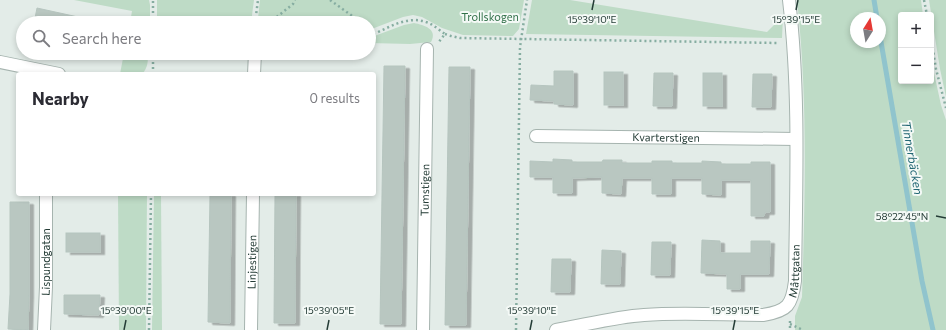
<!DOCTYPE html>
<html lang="en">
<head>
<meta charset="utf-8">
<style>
  body { margin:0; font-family:Commissioner,sans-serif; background:#f7f7f7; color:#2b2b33 }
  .controls { position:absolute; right:12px; top:12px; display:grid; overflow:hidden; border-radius:4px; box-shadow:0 2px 6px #0003 }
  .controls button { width:36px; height:36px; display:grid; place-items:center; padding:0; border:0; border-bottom:1px solid #e1e1e2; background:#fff; color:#2b2b33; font:20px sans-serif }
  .compass { position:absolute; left:850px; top:12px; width:36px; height:36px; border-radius:50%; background:#fff; box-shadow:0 2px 6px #0003; rotate:11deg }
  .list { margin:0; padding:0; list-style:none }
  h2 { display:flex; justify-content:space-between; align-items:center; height:52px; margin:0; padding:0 16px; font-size:17px }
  h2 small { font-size:13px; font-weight:400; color:#7c7c81 }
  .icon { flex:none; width:22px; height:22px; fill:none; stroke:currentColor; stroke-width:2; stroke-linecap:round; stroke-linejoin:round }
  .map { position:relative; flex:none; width:946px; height:330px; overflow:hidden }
  .search { position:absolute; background:#fff; box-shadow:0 2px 6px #0003; left:16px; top:16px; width:360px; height:44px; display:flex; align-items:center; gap:10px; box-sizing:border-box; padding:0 14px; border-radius:22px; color:#7c7c81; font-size:15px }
  .panel { position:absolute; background:#fff; box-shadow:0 2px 6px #0003; left:16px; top:72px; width:360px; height:124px; border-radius:4px }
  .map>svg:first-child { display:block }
  .green { fill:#bedbc6; fill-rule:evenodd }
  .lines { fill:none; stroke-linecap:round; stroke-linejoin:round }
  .stream { stroke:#90c4cd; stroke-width:5 }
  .building { fill:#b9c7c1; stroke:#b6c5bf; filter:url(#shadow) }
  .minor-casing { stroke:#a6b4af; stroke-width:14 }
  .path { stroke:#86ada1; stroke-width:2.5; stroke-dasharray:2 3; stroke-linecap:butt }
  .minor { stroke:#fff; stroke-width:12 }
  .ticks { fill:none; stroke:#243c36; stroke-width:1.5 }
  .labels { text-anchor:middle; stroke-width:4; stroke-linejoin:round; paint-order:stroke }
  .park-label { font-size:11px; fill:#317049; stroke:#f4f9f6 }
  .street-label { font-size:11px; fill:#243c36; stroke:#f4f9f6 }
  .water-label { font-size:12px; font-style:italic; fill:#226774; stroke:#f4f9f6 }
  .ticks-label { font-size:10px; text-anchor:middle; fill:#243c36; stroke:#f4f9f6; stroke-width:4; stroke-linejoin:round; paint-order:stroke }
</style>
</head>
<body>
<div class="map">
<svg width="946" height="330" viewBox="0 0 946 330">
  <defs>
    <filter id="shadow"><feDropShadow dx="4.5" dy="2.5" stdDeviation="0" flood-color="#0004"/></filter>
  </defs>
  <rect width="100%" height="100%" fill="#e3ece8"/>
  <!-- green -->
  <g class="green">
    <polygon points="74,0 149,0 150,5 150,23 130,23 132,11"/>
    <polygon points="157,0 254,0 251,23 157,23"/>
    <polygon points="260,0 524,0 519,29 513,36 463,35 442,28 422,17 413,15 403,17 369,30 369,23 264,23 258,18"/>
    <polygon points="532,0 570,0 767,32 783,16 782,38 526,34"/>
    <path d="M797,0H921L923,15H901V81H931V59L941,105L946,120V330H795V316L802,297C805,198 808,99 797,0ZM856,18H880V42H856Z"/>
    <polygon points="929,0 946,0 946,97 940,69"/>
    <path d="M414,23C424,25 438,29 431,42L410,44L369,43V38L404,25Z"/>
    <path d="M124,53H148C148,61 148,68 142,74H120Z"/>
    <polygon points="118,194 147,194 146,330 119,330"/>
    <polygon points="154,194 161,194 162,330 152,330"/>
  </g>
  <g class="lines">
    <!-- stream -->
    <g class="stream">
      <polyline points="874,0 877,18"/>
      <polyline points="880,36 922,281 933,330"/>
    </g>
  </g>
  <!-- building -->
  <g class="building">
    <polygon points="37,8 78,17 77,23 34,23"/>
    <polygon points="384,66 405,66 401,324 380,324"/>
    <polygon points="449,67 470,67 466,325 445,325"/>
    <polygon points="554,71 573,71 573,105 554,104 554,101 530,100 531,85 554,86"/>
    <rect x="604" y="72" width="19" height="33"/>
    <polygon points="654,73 673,73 672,106 653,106"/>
    <rect x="703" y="73" width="19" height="33"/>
    <polygon points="753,74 772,74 771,107 752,107"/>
    <polygon points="553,159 572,160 572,162 602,162 603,160 622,160 622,163 652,163 652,161 672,161 672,163 702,163 702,161 721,162 721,164 751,164 751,162 770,162 770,212 765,212 764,216 751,216 751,180 721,180 721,195 702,194 702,178 671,178 671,194 652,194 652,178 622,178 621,194 602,193 602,177 572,178 572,193 553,193 553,177 530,177 530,161 553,162"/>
    <polygon points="210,194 231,194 230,323 208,322"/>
    <polygon points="275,194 296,194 295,323 274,323"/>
    <polygon points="10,202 29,202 29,295 28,330 8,329 10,294"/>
    <rect x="66" y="233" width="34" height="19"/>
    <polygon points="702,240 720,241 720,253 751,253 751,241 770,241 769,274 740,274 740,289 727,289 727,274 701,273"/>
    <polygon points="652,242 671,242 670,275 651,275"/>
    <polygon points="602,250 621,251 620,284 601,284"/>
    <polygon points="552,259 571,259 570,292 551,292"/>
    <polygon points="64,295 100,295 99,315 64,314"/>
  </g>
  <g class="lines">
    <!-- minor casing -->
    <g class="minor-casing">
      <g id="minor">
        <polyline points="0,62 59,74"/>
        <polyline points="254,74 255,53"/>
        <path id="s1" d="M536,136L796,139"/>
        <path id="s2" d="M44,330L46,287V194"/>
        <path id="s3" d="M251,330L253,194"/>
        <path id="s4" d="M423,330L427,49"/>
        <path id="s5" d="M556,330C585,325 614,317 644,315C683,312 724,315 763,315C788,311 792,305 795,281C796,188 800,93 789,0"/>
      </g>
    </g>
    <!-- path -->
    <g class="path">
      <polyline points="330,0 355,18 357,23"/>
      <polyline points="924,0 927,15"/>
      <polyline points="153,23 153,0"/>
      <polyline points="255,23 258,0"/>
      <polyline points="258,23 273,20 293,4 295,0"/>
      <polyline points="445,34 451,36 460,38 779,43"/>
      <path d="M369,36C387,29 406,15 426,22C433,24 439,30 445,34L438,43"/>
      <polyline points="931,38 936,69 946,108"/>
      <polyline points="153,74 153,53"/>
      <polyline points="790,321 790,330"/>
      <polyline points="790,324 803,330"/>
      <polyline points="149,330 151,194"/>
      <polyline points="516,330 520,47 527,0"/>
    </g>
    <!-- minor -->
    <use href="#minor" class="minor"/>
  </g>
  <!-- ticks -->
  <path class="ticks" d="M592,10L594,0M796,10L798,0M936,216L946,218M124,330L126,320M327,330L329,320M530,330L532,320M733,330L735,320"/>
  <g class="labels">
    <!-- park labels -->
    <g class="park-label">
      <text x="490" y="21">Trollskogen</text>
    </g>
    <!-- street labels -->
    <g class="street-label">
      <text dy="4" stroke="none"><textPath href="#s1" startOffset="130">Kvarterstigen</textPath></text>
      <text dy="4" stroke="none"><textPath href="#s4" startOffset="140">Tumstigen</textPath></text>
      <text dy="4" stroke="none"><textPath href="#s2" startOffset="68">Lispundgatan</textPath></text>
      <text dy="4" stroke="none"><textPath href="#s3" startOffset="68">Linjestigen</textPath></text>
      <text dy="4" stroke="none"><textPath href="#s5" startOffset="271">Måttgatan</textPath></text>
    </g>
    <!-- water labels -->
    <g class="water-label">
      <text transform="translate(912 158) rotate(80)" y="4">Tinnerbäcken</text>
    </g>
  </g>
  <g class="ticks-label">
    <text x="592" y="23">15°39'10"E</text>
    <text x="796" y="23">15°39'15"E</text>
    <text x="902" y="220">58°22'45"N</text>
    <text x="126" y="314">15°39'00"E</text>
    <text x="329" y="314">15°39'05"E</text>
    <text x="532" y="314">15°39'10"E</text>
    <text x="735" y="314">15°39'15"E</text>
  </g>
</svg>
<div class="controls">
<button>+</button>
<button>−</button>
</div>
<svg class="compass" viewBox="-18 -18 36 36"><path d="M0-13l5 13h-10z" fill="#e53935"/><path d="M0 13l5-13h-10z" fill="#7c7c81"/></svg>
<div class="search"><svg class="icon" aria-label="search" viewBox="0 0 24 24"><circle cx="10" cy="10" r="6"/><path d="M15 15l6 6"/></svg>Search here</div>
<section class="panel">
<h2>Nearby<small>0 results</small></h2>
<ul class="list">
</ul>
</section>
</div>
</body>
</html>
